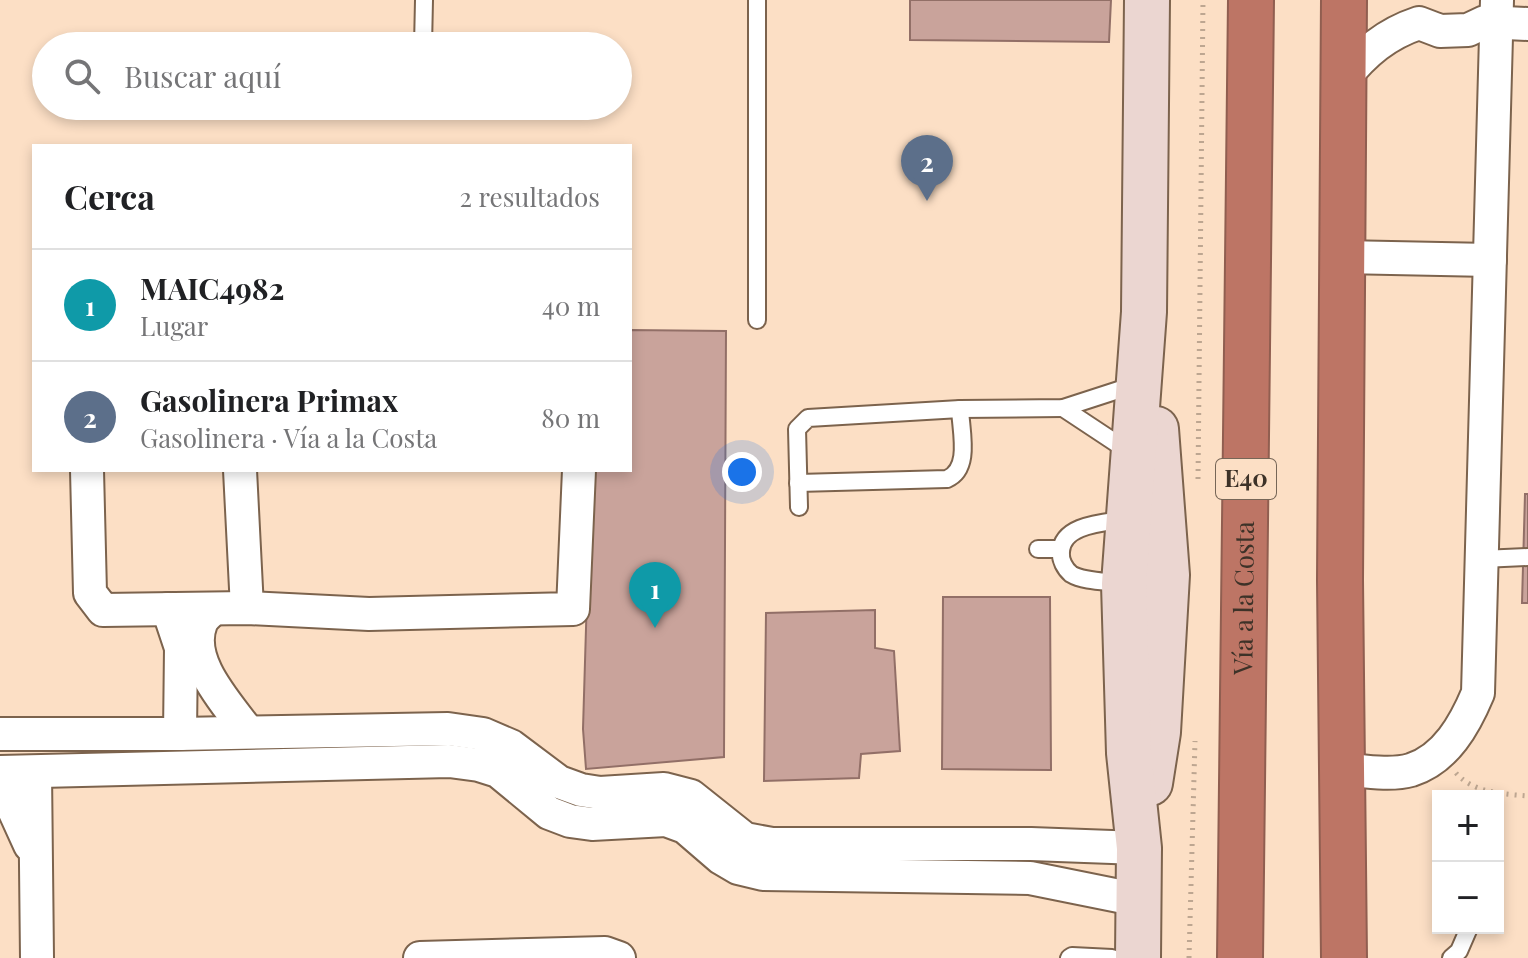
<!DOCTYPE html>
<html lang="es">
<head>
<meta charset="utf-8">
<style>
  body { margin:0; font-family:"Playfair Display",serif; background:#f6f6f6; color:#202124 }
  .controls { position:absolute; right:24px; bottom:24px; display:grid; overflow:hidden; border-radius:0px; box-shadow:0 4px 12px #0003 }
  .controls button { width:72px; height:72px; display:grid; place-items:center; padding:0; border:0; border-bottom:2px solid #e0e0e0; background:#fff; color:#202124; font:40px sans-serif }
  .you { position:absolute; left:742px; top:472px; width:28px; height:28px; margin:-20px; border:6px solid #fff; border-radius:50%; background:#1a73e8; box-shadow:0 0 0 12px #1a73e833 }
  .badge { display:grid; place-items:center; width:52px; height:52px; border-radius:50%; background:#216903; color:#fff; font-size:26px; font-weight:700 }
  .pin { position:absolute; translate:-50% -66px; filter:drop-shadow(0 2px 4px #0008) }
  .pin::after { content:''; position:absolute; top:42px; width:28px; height:24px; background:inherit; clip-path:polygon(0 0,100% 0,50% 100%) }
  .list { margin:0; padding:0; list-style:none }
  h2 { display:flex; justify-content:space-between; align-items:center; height:104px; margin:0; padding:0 32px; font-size:34px }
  h2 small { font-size:26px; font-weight:400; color:#757577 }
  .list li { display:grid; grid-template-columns:52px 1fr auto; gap:24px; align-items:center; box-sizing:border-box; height:112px; padding:0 32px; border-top:2px solid #e0e0e0 }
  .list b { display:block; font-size:30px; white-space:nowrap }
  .list p { margin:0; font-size:26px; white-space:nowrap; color:#757577 }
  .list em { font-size:26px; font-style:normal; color:#757577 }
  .icon { flex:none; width:44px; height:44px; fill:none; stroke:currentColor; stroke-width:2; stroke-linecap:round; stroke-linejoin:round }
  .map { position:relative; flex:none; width:1528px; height:958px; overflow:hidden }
  .search { position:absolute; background:#fff; box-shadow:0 4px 12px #0003; left:32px; top:32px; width:600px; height:88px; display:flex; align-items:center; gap:20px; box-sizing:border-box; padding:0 28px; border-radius:44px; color:#757577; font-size:30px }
  .panel { position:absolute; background:#fff; box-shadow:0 4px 12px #0003; left:32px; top:144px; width:600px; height:328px; border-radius:0px }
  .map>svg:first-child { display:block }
  .building { fill:#c9a39b; stroke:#926f67; stroke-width:2 }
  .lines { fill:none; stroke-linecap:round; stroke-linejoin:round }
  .lane-casing { stroke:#7c634d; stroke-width:20 }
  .street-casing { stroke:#7c634d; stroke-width:36 }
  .secondary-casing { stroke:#7c634d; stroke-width:48 }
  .highway-casing { stroke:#905e50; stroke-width:48 }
  .path { stroke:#bda691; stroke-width:5; stroke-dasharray:2 6; stroke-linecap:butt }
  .lane { stroke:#fff; stroke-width:16 }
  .street { stroke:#fff; stroke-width:32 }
  .secondary { stroke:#ebd6d1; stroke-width:44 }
  .highway { stroke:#bd7565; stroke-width:44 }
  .labels { text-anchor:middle; stroke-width:8; stroke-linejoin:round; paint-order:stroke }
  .shield { fill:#fcdfc5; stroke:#766657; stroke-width:2 }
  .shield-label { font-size:24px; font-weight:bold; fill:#3d3228 }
  .street-label { font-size:26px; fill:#3d3228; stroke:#fcdfc5 }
</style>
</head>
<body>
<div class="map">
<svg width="1528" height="958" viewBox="0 0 1528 958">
  <rect width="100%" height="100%" fill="#fcdfc5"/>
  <!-- building -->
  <g class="building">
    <polygon points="910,0 1111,0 1109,42 910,40"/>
    <polygon points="630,330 726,331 724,757 586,769 583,729 589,528 594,470 630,470"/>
    <polygon points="1525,494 1528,494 1528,603 1522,603"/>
    <polygon points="943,597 1050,597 1051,770 942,769"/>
    <polygon points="875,610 875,648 894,651 900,751 861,754 859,778 764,781 766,613"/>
  </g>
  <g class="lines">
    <!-- lane casing -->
    <g class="lane-casing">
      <g id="lane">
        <polyline points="423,46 424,0"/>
        <polyline points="757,320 757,0"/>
        <polyline points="1063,408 1128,451"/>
        <path d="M798,483L947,479C971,469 961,432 960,409"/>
        <polyline points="799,507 797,429 808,418 960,409 1063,408 1137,384"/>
        <polyline points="1038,549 1061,549"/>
        <polyline points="1482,559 1528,557"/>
        <path d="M1120,583C1106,581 1084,582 1071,574C1065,569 1060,560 1061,552C1062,523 1107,523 1128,519"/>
        <polyline points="1069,958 1072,956 1112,958"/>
        <polyline points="1451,958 1459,951 1469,928"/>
      </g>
    </g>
    <!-- street casing -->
    <g class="street-casing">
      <g id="street">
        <path d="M1343,79C1365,52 1386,34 1419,23L1440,31L1468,30L1485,22L1528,24"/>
        <polyline points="1342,257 1490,260"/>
        <polyline points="87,470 90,593 103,610 247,608 369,614 573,609 579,470"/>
        <polyline points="240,470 247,608"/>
        <polyline points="168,609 181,648 180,734"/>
        <path d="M213,609C209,613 203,618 201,623C186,661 227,703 247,731"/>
        <polyline points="0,734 180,734 448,729 483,734 511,746 559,782 581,790 600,793 664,789 691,796 745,839 772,844 1031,844 1139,848"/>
        <path d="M1343,769C1364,771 1390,776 1411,770C1446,759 1465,724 1478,693L1497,0"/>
        <polyline points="0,772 449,761 479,765 498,771 549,813 570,821 592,824 666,820 685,827 721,858 738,868 763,874 1030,878 1139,900"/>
        <polyline points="35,772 37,958"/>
        <polyline points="0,779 30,845"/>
        <polyline points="420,958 605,953 619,958"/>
      </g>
    </g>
    <!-- secondary casing -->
    <g class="secondary-casing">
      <g id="secondary">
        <polyline points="1150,783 1158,732 1167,575 1156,429"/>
        <polyline points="1138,958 1139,848 1129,753 1124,584 1144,312 1147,0"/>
      </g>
    </g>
    <!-- highway casing -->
    <g class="highway-casing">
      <g id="highway">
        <path id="s1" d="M1240,958L1251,0"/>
        <polyline points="1344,958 1340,580 1344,0"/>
      </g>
    </g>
    <!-- path -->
    <g class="path">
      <polyline points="1198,479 1203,0"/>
      <path d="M1456,773C1473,793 1504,794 1528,796"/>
      <polyline points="1189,958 1195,741"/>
    </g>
    <!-- lane -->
    <use href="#lane" class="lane"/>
    <!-- street -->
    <use href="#street" class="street"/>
    <!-- secondary -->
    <use href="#secondary" class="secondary"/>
    <!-- highway -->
    <use href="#highway" class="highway"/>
  </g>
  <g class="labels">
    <!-- shield labels -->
    <rect class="shield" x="1216" y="459" width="60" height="40" rx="6"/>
    <g class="shield-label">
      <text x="1246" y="487">E40</text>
    </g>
    <!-- street labels -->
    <g class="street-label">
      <text dy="9" stroke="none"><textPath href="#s1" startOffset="360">Vía a la Costa</textPath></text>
    </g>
  </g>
</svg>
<div class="controls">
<button>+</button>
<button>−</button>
</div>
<div class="you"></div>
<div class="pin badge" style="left:655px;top:628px;background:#0f9aa8">1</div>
<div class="pin badge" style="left:927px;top:201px;background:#5c6f8a">2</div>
<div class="search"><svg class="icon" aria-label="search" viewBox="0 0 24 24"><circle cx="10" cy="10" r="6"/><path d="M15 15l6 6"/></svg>Buscar aquí</div>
<section class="panel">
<h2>Cerca<small>2 resultados</small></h2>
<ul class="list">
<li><span class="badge" style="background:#0f9aa8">1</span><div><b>MAIC4982</b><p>Lugar</p></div><em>40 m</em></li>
<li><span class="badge" style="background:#5c6f8a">2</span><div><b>Gasolinera Primax</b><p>Gasolinera · Vía a la Costa</p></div><em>80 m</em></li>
</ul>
</section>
</div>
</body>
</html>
